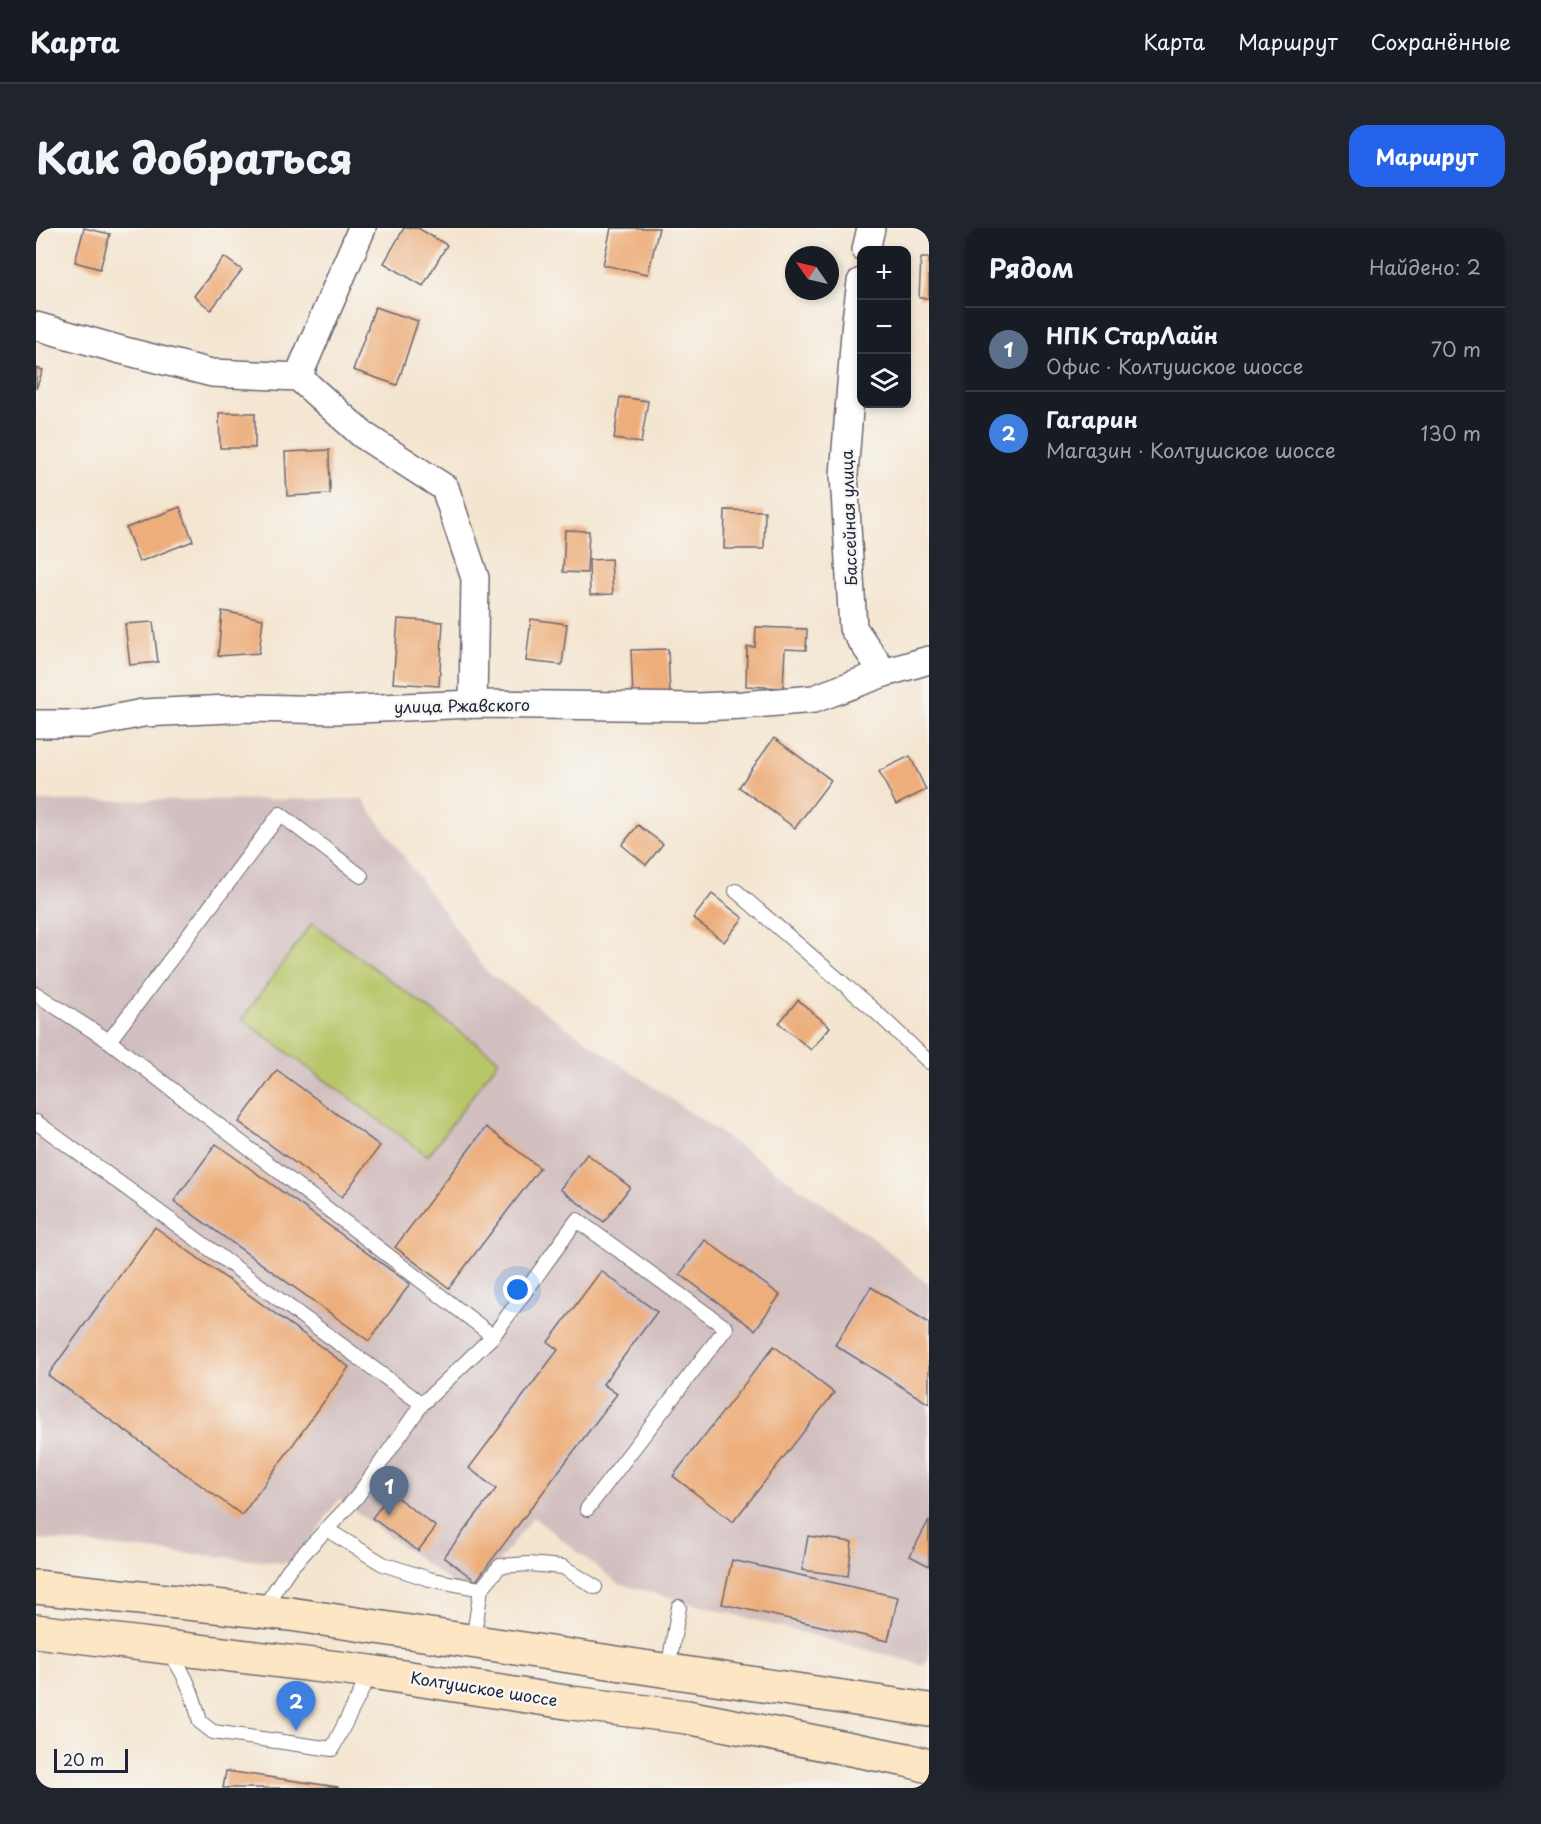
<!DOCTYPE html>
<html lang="ru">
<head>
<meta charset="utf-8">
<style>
  body { margin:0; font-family:"Playpen Sans",sans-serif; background:#20242c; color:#f1f3f6 }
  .controls { position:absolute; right:18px; top:18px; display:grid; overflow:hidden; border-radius:12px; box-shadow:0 3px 9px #0003 }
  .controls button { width:54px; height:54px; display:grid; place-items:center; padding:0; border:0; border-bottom:2px solid #363941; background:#171b24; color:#f1f3f6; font:30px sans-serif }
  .compass { position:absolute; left:749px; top:18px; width:54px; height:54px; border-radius:50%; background:#171b24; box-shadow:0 3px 9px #0003; rotate:304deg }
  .scale { position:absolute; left:18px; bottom:15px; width:74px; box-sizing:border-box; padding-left:6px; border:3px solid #22223b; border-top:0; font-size:16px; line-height:21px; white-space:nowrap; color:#22223b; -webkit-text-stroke:4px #f6f6f2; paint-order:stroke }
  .you { position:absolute; left:482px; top:1062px; width:21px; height:21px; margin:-15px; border:4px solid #fff; border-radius:50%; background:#1a73e8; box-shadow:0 0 0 9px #1a73e833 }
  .badge { display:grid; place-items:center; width:39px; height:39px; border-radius:50%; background:#2563eb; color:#fff; font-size:20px; font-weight:700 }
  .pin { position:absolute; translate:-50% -50px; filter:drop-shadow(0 2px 3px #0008) }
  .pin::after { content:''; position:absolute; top:32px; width:21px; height:18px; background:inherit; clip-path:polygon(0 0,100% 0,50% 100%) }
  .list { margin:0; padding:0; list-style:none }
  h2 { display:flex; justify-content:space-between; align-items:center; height:78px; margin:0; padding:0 24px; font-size:26px }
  h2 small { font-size:20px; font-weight:400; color:#9ea1a6 }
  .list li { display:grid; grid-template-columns:39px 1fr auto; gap:18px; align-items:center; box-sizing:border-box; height:84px; padding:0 24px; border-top:2px solid #363941 }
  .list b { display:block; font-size:22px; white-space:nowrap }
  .list p { margin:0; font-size:20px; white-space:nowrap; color:#9ea1a6 }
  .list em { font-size:20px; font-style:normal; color:#9ea1a6 }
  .icon { flex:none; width:33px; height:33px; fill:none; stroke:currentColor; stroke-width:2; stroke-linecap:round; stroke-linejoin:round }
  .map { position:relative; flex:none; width:893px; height:1560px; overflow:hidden; border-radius:18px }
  header { display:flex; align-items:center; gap:36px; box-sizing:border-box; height:84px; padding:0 30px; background:#171b24; border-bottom:2px solid #363941 }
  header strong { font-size:28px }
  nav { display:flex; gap:33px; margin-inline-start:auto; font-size:21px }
  .intro { display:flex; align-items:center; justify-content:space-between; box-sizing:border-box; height:144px; padding:0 36px }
  h1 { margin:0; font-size:42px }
  .button { padding:15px 27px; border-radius:18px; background:#2563eb; color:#fff; font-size:21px; font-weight:700 }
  main { display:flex; gap:36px; padding:0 36px }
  aside { flex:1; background:#171b24; border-radius:18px; box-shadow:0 3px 9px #0003 }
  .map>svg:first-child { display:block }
  .industrial { fill:#d2bfbf }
  .green { fill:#b8c567; stroke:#6d7451; stroke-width:1.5 }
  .building { fill:#edae7c }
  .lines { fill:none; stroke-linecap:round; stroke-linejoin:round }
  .service-casing { stroke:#6c666f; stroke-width:16 }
  .minor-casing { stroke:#6c666f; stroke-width:30 }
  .secondary-casing { stroke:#6c666f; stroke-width:36 }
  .service { stroke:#fff; stroke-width:14 }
  .minor { stroke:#fff; stroke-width:27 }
  .secondary { stroke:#fce6c4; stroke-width:33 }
  .labels { text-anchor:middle; stroke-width:5; stroke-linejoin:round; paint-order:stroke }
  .street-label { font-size:16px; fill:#22223b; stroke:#f6f6f2 }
</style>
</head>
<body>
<header>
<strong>Карта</strong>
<nav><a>Карта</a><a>Маршрут</a><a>Сохранённые</a></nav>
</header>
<div class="intro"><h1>Как добраться</h1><a class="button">Маршрут</a></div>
<main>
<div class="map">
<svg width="893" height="1560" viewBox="0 0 893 1560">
  <rect width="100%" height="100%" fill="#f6f6f2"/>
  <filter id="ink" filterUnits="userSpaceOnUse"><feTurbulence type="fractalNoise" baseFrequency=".0167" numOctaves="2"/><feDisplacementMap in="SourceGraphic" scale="12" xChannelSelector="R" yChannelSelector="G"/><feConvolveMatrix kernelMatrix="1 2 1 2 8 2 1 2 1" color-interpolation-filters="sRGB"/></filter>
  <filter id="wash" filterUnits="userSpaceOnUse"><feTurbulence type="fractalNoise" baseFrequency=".008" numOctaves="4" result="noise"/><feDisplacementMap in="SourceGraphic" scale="24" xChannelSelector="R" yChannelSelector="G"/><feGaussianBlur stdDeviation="1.35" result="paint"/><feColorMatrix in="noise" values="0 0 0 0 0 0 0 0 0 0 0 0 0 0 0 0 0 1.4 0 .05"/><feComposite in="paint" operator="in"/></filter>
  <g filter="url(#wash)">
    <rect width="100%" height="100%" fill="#f4e5d0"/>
    <!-- industrial -->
    <polygon class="industrial" points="326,571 451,744 842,1014 893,1057 893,1429 888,1437 583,1356 497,1289 435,1369 303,1271 257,1336 0,1311 0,573"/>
    <!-- green -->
    <polygon class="green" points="276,695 463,832 392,928 206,791"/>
    <g id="blocks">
      <!-- building -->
      <g class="building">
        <polygon points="48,0 74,6 64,41 39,34"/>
        <polygon points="368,0 382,0 411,17 387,58 348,35"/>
        <polygon points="575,0 623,0 612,46 567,37"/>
        <polygon points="188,29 206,42 175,82 158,68"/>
        <polygon points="885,30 893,30 893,70 883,70"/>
        <polygon points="339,79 382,93 361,157 317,142"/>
        <polygon points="0,140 7,142 0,161"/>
        <polygon points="584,169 612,173 605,215 578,211"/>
        <polygon points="183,185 219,185 219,220 184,220"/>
        <polygon points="293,222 294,266 251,268 249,224"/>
        <polygon points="144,279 157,313 103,334 90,300"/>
        <polygon points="689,282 729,283 728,321 688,321"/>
        <polygon points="529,302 553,303 551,345 527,344"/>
        <polygon points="575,331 577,366 554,367 553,332"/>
        <polygon points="186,383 227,391 223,425 182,428"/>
        <polygon points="362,391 407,394 403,458 357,455"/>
        <polygon points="495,391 531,396 526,437 490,433"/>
        <polygon points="117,394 122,434 94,437 89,396"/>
        <polygon points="720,399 771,401 770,422 749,421 747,460 710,458 711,419 719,419"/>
        <polygon points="632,421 634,468 597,469 595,422"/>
        <polygon points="738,510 795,552 759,600 703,559"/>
        <polygon points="874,528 890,562 860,577 843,543"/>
        <polygon points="602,597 627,616 610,637 586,617"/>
        <polygon points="676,666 707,690 688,714 657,690"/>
        <polygon points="762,772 794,799 775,822 743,795"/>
        <polygon points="241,842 344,918 306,969 203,894"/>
        <polygon points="450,899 504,940 413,1060 359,1019"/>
        <polygon points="180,916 374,1056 333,1113 138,973"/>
        <polygon points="551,926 594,959 568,994 524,961"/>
        <polygon points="119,999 313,1139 206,1287 12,1147"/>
        <polygon points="669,1012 744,1067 719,1102 644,1046"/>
        <polygon points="565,1043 621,1084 567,1156 581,1166 440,1353 408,1329 460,1261 433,1240 522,1122 512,1114"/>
        <polygon points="835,1059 893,1095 893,1176 799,1117"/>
        <polygon points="738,1118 798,1165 697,1294 637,1248"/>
        <polygon points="355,1265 400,1299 382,1323 336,1290"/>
        <polygon points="893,1292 893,1338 874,1328"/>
        <polygon points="772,1308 816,1314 812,1348 766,1342"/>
        <polygon points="696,1332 862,1369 852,1413 686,1376"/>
        <polygon points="190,1543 302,1559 302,1560 187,1560"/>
      </g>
    </g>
  </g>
  <g filter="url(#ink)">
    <use href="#blocks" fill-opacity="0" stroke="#6c666f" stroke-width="1.5"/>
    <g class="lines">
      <!-- service casing -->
      <g class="service-casing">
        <g id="service">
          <polyline points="700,663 839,783 893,834"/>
          <polyline points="0,766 73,813 457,1108"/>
          <polyline points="73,813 244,586 325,648"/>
          <polyline points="0,894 386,1176"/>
          <polyline points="290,1301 347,1336 393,1351 445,1361 464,1338 493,1336 527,1339 559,1359"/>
          <polyline points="226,1382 253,1341 320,1270 386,1176 457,1108 541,992 690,1100 551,1281"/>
          <polyline points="437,1413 445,1361"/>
          <path d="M133,1423C150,1448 157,1465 164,1494L177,1504L296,1521L335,1444"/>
          <polyline points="632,1442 643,1379"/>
        </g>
      </g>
      <!-- minor casing -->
      <g class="minor-casing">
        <g id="minor">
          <polyline points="830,22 835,0"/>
          <polyline points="825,54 820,92 808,247 817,400 848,445"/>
          <polyline points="0,98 85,122 176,145 262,149 327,207 409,260 439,350 437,476"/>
          <polyline points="262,149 326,0"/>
          <polyline points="0,496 51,496 107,485 215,480 300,482 437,476 661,479 707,477 778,471 848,445 893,432"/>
        </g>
      </g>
      <!-- secondary casing -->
      <g class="secondary-casing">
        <g id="secondary">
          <polyline points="0,1359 254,1386 893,1482"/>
          <polyline points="0,1403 335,1444 536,1475 651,1489 871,1532 893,1538"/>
        </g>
      </g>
      <!-- service -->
      <use href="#service" class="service"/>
      <!-- minor -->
      <use href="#minor" class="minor"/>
      <!-- secondary -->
      <use href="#secondary" class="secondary"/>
    </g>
  </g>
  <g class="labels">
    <!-- street labels -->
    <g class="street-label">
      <text transform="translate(813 290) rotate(-92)" y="6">Бассейная улица</text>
      <text transform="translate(426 478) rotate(-1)" y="6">улица Ржавского</text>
      <text transform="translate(448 1461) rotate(9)" y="6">Колтушское шоссе</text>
    </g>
  </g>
</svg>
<div class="controls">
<button>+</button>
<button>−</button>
<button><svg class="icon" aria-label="layers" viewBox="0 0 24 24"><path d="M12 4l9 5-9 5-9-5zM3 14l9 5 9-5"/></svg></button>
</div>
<svg class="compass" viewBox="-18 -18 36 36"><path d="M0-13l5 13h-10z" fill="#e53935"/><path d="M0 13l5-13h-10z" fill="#9ea1a6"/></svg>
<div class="scale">20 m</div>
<div class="you"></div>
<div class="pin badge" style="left:353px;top:1288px;background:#5c6f8a">1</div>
<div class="pin badge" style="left:260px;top:1503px;background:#3f7fe0">2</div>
</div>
<aside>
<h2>Рядом<small>Найдено: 2</small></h2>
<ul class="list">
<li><span class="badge" style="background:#5c6f8a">1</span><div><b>НПК СтарЛайн</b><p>Офис · Колтушское шоссе</p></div><em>70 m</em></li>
<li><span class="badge" style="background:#3f7fe0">2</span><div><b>Гагарин</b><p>Магазин · Колтушское шоссе</p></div><em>130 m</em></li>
</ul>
</aside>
</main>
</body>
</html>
